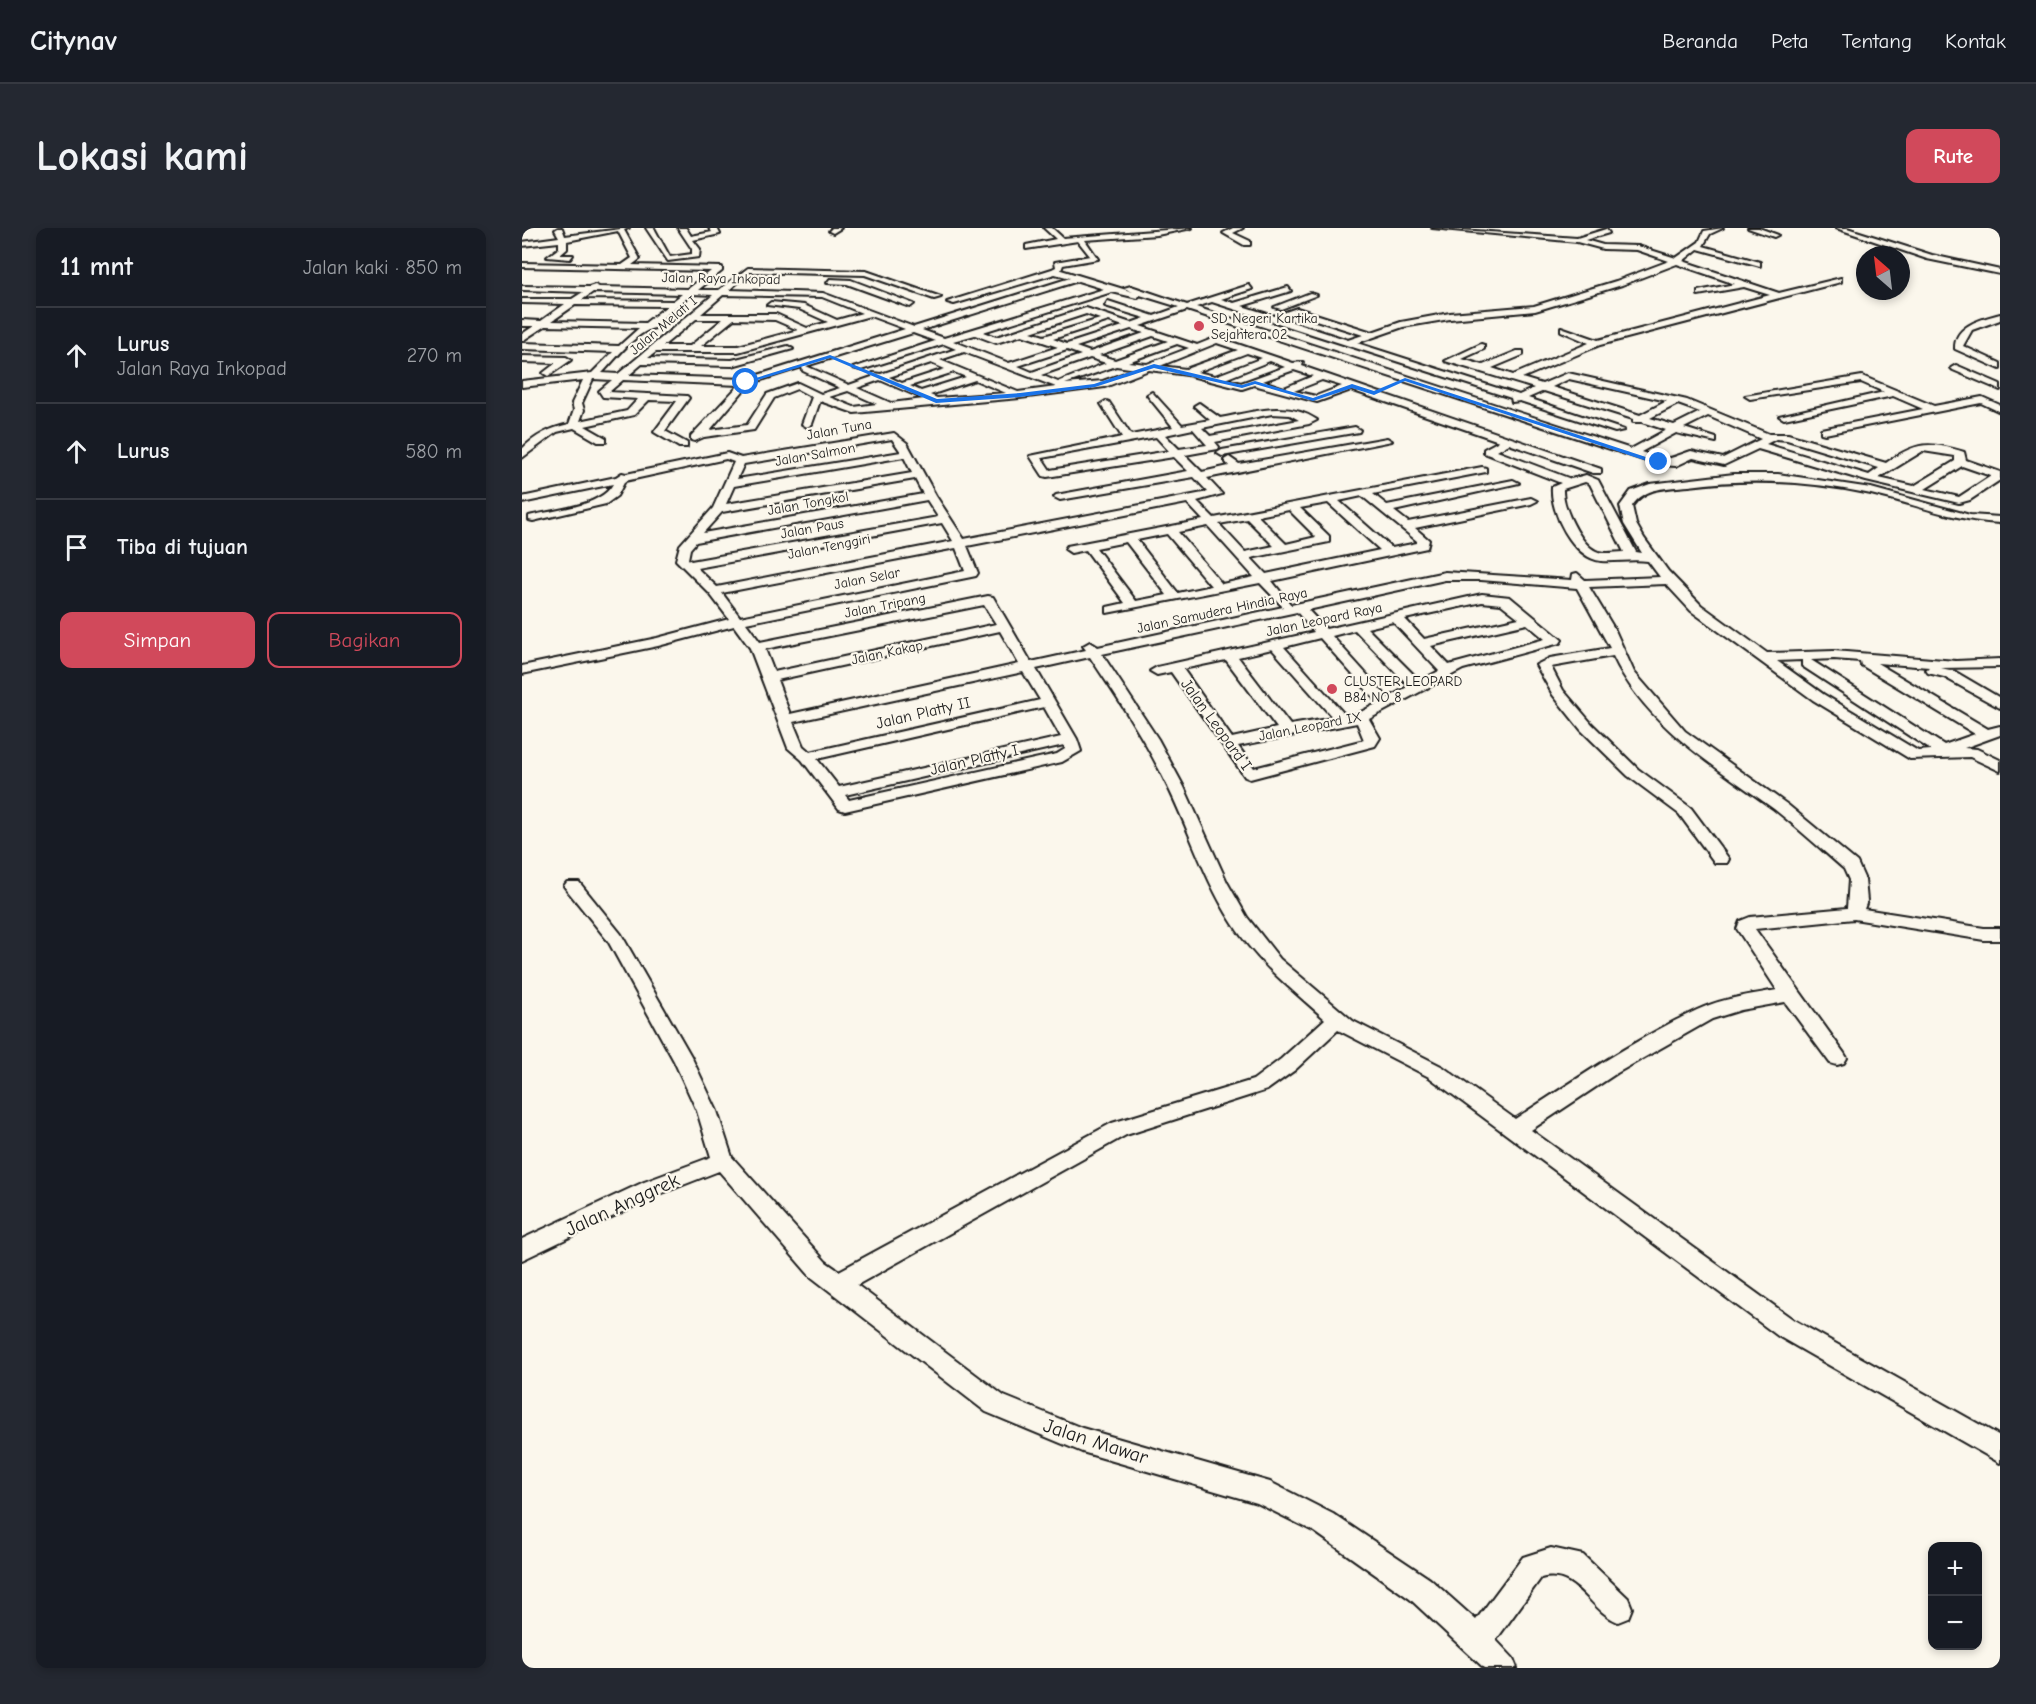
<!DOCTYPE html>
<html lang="id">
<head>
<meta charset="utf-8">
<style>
  body { margin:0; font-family:"Comic Neue",sans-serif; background:#242831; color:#f1f3f6 }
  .controls { position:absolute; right:18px; bottom:18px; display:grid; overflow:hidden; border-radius:12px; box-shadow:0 3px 9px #0003 }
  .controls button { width:54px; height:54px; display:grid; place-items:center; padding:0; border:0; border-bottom:2px solid #363941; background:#171b24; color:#f1f3f6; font:30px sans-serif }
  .compass { position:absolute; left:1334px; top:18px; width:54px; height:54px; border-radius:50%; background:#171b24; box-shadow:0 3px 9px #0003; rotate:332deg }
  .stop { position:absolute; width:18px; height:18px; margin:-14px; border:4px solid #1a73e8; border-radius:50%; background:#fff }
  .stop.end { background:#1a73e8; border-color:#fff; box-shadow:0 2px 6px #0008 }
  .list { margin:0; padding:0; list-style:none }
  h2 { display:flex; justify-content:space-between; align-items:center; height:78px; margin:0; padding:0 24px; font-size:26px }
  h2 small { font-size:20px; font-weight:400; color:#9ea1a6 }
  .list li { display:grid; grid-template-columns:39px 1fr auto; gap:18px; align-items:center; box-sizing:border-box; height:96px; padding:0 24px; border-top:2px solid #363941 }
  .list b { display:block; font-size:22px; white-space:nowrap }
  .list p { margin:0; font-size:20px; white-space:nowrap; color:#9ea1a6 }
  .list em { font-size:20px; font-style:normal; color:#9ea1a6 }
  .actions { display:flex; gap:12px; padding:18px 24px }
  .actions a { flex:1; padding:14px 0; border:2px solid #d1495b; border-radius:12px; text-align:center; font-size:21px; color:#d1495b }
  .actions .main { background:#d1495b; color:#fff }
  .icon { flex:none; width:33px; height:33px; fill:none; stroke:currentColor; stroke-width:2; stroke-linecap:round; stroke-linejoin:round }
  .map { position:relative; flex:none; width:1478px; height:1440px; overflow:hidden; border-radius:12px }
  header { display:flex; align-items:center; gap:36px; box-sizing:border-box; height:84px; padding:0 30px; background:#171b24; border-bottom:2px solid #363941 }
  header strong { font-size:28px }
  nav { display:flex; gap:33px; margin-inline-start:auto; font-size:21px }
  .intro { display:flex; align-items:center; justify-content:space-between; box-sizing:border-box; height:144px; padding:0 36px }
  h1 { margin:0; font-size:42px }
  .button { padding:15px 27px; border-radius:12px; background:#d1495b; color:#fff; font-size:21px; font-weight:700 }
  main { display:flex; gap:36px; padding:0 36px }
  aside { flex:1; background:#171b24; border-radius:12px; box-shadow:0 3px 9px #0003 }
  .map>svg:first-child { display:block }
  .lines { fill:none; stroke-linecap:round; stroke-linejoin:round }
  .street-casing { stroke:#1c1c1c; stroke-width:4 }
  .street { fill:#fbf7ec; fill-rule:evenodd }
  .route { fill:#1a73e8 }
  .poi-dot { fill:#d1495b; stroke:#fbf7ec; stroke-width:2 }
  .labels { text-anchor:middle; stroke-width:4.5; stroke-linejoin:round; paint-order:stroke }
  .far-street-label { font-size:14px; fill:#1c1c1c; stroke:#fbf7ec }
  .far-poi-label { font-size:14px; fill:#1c1c1c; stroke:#fbf7ec; text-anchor:start }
  .street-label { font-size:16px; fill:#1c1c1c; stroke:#fbf7ec }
  .near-street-label { font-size:20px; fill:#1c1c1c; stroke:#fbf7ec }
</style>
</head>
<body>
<header>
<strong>Citynav</strong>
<nav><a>Beranda</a><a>Peta</a><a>Tentang</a><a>Kontak</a></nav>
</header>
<div class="intro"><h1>Lokasi kami</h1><a class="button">Rute</a></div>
<main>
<aside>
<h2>11 mnt<small>Jalan kaki · 850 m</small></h2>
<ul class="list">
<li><svg class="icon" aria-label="ahead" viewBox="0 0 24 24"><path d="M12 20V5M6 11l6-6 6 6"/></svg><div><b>Lurus</b><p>Jalan Raya Inkopad</p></div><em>270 m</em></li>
<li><svg class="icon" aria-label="ahead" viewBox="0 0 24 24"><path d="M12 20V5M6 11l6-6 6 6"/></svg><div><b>Lurus</b></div><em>580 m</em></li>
<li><svg class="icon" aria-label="arrive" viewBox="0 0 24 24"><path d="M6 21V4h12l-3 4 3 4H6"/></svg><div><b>Tiba di tujuan</b></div></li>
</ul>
<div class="actions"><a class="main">Simpan</a><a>Bagikan</a></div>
</aside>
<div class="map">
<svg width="1478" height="1440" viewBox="0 0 1478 1440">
  <rect width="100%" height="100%" fill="#fbf7ec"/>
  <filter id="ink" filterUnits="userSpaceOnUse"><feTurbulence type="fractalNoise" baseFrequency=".0167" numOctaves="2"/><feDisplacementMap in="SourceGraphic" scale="12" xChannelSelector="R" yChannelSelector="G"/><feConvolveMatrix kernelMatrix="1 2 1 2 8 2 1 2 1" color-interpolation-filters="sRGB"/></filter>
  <g filter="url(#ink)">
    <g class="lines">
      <!-- street casing -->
      <g class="street-casing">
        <g id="street">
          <path d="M36,0H40L43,8L107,0L102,2L118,31L110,37L200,39V43L176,62H197L226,40L344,43L419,69L412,71L343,47L228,44L207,62L301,65L392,99L548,50L533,46L432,76L425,74L530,41L534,39L533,34L568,28L556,13L504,21V17L534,11L522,0H530L541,10L670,0L635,7L563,12L576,31L541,37L539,42L611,64L602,60L609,58L665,77L727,57L730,61L699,71L712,75L766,59L769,63L720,78L752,88L775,80L850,104L879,94L928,85L1012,78L1094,53L1147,33L1115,22L1081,21L1055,14L910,0L1055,10L1084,1L1087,5L1063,12L1081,17L1116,18L1154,30L1177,14L1182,3L1201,0L1188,6L1181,18L1238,34V38L1176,21L1161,33L1257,65L1319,50V54L1078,117L1000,150L1020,156L1046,145L1165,172L1247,206H1266L1364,235C1394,214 1407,213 1442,224L1444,232L1478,244V252L1448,272L1437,275L1344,253L1236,221L1202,237L1171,230L1154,238L1137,237L665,82L618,98L675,117L695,109L771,135L781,134L780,138L1079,241V245H1071L987,216L975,223L1049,251L1064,247L1076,252L1114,324L1120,325L1102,296L1098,278L1109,263L1128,256L1212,246H1256L1349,260L1448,287L1478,289V295C1433,293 1393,276 1349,266C1288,253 1228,250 1167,258C1145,260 1123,259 1110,278L1114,296L1122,310L1146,343L1179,377L1245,425L1312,423L1434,433L1478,431V439L1419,440L1432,443L1478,470V480L1422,449L1406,445L1404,442L1407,439L1355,435L1466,501L1478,498V507L1442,520L1455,521L1478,532V543L1448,529L1388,531L1291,472L1169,383L1144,356L1067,359L1093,402L1112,444L1163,503L1266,577L1335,634L1343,652L1345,673L1342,681L1462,700H1478V712H1462L1332,691L1233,701L1322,825L1325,830L1322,835L1315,837L1308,835L1263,774L1219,782L1190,791L1095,845L1009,902L1272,1092L1478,1208V1235L1256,1108L907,849L816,802L773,842L745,862L604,907L335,1057L482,1168L560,1200L748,1254L811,1286L908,1351L954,1392L1001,1329L1029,1320L1061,1327L1106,1370L1110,1380L1106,1390L1096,1394C1067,1382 1055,1340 1019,1350L974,1412L991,1430L995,1440H962L888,1371L793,1304L735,1275L560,1224L464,1184L288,1048L197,943L138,966L0,1032V1011L122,954L189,929L175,883L152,833L86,713L45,662L42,658L45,654H57L99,706L169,828L195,883L210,929L304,1034L317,1043L590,895L731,852L759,831L803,791C769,761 735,734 711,696C683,653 668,604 646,559C624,513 596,471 568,429L514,441L555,511L559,523L540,534L323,583L317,581L280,532L266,520L228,420L212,398L136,418L0,446V438L135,410L207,391L188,366L154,332L158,317L191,280L212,234L204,231L103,253L95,268L84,276L11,293L7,292V288C31,282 79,279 91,256L0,275V269L94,249L100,245L104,246L205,225L219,230L372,205L385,215L414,268L442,311L686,264L672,249L538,272L532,269L534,267L666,243L652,229L525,249L521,248L508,228L600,209L579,176L584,173L587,174L609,207L651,199L625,167L630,164L660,197L688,192L672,178L677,175L698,190C730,184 767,172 795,192L787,196L693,214L697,219L696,221L663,227L680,244L707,238L702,232L707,229L717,236L865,210L870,213L685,250L700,266L675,273L692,290L960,239L964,240V244L851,266L865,277L991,252L997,255L872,283L886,294L1009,270L1015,273L1009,276L893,300L907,312L905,320L750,353L769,377L923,344L1050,352L1051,346L1055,345L1063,352L1138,349L1126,333C1110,331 1095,334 1079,333C1051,330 1028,284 1030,259L1039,255L962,225V221L977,213L829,162L795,174L732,157L720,161L665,147L627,142L583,159L498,170L332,185L298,173L290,196L285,199L280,196L290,169L275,161L252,170L232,202L182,209L173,213L169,212V208L217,157L101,152L87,164L165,168L167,170L143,203L165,215V219H157L132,204L155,173L127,172L112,187L63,198L84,210V214H76L52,200L35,204L0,230V221C14,207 28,200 47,196L52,182L50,175L61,152L0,159V153L70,145L91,124L0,121V115L97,118L117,100L23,98L0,113V106L12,98H0V92L19,93L43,76L0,75V71H50L61,64L0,62V58L67,59L73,57L77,59L166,61L189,43L0,39V35L100,37L110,30L96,3L45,13V21L38,27H51L48,31L25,29L37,20V14L0,18V14L37,9L33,2ZM1155,36L1213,56L1176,63V67L1222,59L1248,67L1076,112L1039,99V103L1067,115L991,147L970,140L1001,127V123H995L961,137L940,131L962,121V117L959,116L923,133L1012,160L997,167L835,115L881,99L928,91L1013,83L1100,57ZM556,53L582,61L422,110L400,102ZM71,64L160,66L151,73L60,72ZM590,64L615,70L618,67L657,79L632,88L586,73L583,78L623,90L609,95L564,80L474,109L461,104ZM170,66L191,67L96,146L80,145C93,132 114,103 133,100V96ZM201,67L300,69L340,85L315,92L282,77L249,74L245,77L277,81L306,94L285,100L254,86H179ZM690,74L989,170L990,174L998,173L1093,204L1102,202L1006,170L1022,163L1111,191V194H1120L1144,202L1109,221L674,79ZM53,77L145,78L123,95L30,93ZM564,86L578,91L522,108L509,104ZM775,86L841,107L826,112L761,91ZM348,88L383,101L223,151L107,147L120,136L210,138L271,121L266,118L210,132L126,130L134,124H216ZM174,91H201L168,118H141ZM212,91L253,92L276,102L216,118H179ZM587,93L601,98L545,116L531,111ZM609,101L622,105L568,124L554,119ZM391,105L413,113L331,140L339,142L422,116L434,121L359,146L351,145L350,149L327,157L284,138ZM453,107L474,115L500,107L536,119L487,135L431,113ZM631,108L646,113L593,132L577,127ZM695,115L716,122L664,141L638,138ZM655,116L667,120L625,136L606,134ZM545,122L559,127L510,144L496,138ZM442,124L534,159L496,164L418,132ZM725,125L740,130L693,148L675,144ZM568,130L584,135L536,154L519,147ZM748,133L763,139L719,155L703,151ZM409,135L423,141L380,155L367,149ZM594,138L614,141L581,153L543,156ZM280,139L281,143L318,160L299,166L276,155L245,166L225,197L188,202L227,156ZM772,142L791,148L762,160L741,153ZM432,144L444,149L399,163L388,158ZM71,151L90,152L77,163L81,169L116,171L105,183L58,193L62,182L60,175ZM1047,151L1145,173L1118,187L1030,159ZM358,152L402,171L369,175L335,160ZM453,152L484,165L415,170L408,167ZM800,152L820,158L794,168L772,163ZM326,163L355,176L332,179L307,169ZM1156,176L1178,184L1152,197L1128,190ZM750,186L768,187L777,192L688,208L680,200ZM1186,188L1239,211L1201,230L1169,223C1142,232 1148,234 1119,224L1154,205L1194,214V210L1162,200ZM671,201L685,217L657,221L643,207ZM634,209L647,223L528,242L520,230ZM370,211L379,224L215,251L222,236ZM1254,211L1265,212L1357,240L1347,247L1244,216ZM1401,223L1433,228V233L1392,258L1357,250ZM382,229L390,245L204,276L212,258ZM1440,238L1469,248L1437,269L1403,261ZM393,251L401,266L181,305L200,284ZM1063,254L1068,256L1102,324C1093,324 1082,327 1074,323C1058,316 1040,278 1041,261ZM840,268L895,313V315L870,320L817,273ZM405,272L416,289L169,333L166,331L168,321L174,314ZM665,275L681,292L545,318L543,321L549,325L564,322L603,375L585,379V385L738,355L761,379L576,419L568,414L561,418L564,422L509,434L471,369L466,368L238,414L224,395L454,348L456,345L445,318ZM806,275L858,322L744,346L729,330L807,314V308L778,280ZM767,282L794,309L764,316L736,288ZM725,291L752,318L723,324L697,296ZM420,295L431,313L195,359L175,340ZM686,298L732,349L700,356L656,304ZM645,306L689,358L656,365L615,312ZM604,314L645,367L614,373L574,320ZM434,320L443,343L218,389L200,365ZM923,352H959L1055,360L1088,420L1028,430L1014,437L1031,467L1059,502L1106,548L1157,586L1193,635H1205L1207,631L1169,580L1116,541L1070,496L1041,462L1029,439L1091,428C1123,497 1193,538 1252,581C1276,600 1299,621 1322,641L1327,652L1325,680L1228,689L1218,693L1215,701L1255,762C1228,767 1200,770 1175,782C1111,812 1052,853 993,891L921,839L831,793L758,731L725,689L705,654L662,559L636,511L580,426L775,384L792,404L635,439L628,443L635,447L649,444L723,549L728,551L853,518L858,510L847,491L941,441L1038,415L1040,412L988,369L960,366L804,401L786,382ZM960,374L979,376L997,390L902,411L883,391ZM462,377L474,396L252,444L243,421ZM871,394L917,443L898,453L845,400ZM1005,396L1023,411L927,437L909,418ZM833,402L887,458L866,470L810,408ZM478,403L497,436L268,486L255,452ZM798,410L856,475L835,486L824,488L762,419ZM750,421L811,490L768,497L716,429ZM1312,431L1338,433L1339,437L1453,506L1422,517L1289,432ZM704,432L755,500L710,510L661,441ZM1280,432V438L1409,522L1396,523L1301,466L1255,433ZM501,444L518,472L288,524L281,518L271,494ZM522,479L539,509L317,559L295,531ZM835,495L842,512L732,540L716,518ZM542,517L543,521L535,526L327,572L323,567Z"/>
          <polygon points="124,0 132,0 148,29 170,26 170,21 156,0 164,0 169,8 190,4 187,0 195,0 198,6 171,12 178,21 177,29 146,33"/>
          <polygon points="310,0 319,0 311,5 307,3"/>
          <polygon points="711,0 721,0 711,5 728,13 728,17 722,17 701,5"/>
          <polygon points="1226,0 1237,0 1256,7 1252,9"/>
          <polygon points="1314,0 1325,0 1410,27 1478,42 1478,46 1405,31"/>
          <polygon points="308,51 329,52 392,76 388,79 325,56 305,55"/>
          <polygon points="788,65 795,67 759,81 752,79"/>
          <path d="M1478,86V92L1450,102L1441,118L1478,135V141L1433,121C1432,97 1460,91 1478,86Z"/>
          <polygon points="0,128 44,129 49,132 26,148 21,145 34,135 0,134"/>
          <polygon points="1434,137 1478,156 1478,162 1431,142 1429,140"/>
          <polygon points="1340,148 1412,178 1460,169 1478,177 1478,184 1459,175 1303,206 1299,205 1299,201 1401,181 1371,168 1262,191 1257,188 1362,164 1339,154 1228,171 1223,168"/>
          <polygon points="833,199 838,202 837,204 700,228 695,225 700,222"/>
        </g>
      </g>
      <!-- street -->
      <use href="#street" class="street"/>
    </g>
  </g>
  <!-- route -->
  <polygon class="route" points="308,127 415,171 498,165 572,156 632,136 720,157 733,153 791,170 830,156 852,163 883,150 1139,234 1134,236 883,153 852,167 830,160 791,173 733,156 720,160 632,140 573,159 498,169 414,175 308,130 226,155 221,154"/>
  <!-- markers -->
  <g class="poi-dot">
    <circle cx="677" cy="98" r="6"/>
    <circle cx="810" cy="461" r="6"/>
  </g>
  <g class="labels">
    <!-- far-street labels -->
    <g class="far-street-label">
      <text transform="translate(199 50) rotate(1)" y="5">Jalan Raya Inkopad</text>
      <text transform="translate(141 97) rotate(-40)" y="5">Jalan Melati I</text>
      <text transform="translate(317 201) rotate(-10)" y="5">Jalan Tuna</text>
      <text transform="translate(293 226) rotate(-10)" y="5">Jalan Salmon</text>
      <text transform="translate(286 275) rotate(-10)" y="5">Jalan Tongkol</text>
      <text transform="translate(290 300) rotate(-10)" y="5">Jalan Paus</text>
      <text transform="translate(307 318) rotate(-11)" y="5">Jalan Tenggiri</text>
      <text transform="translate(345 350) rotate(-11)" y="5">Jalan Selar</text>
      <text transform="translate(363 377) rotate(-11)" y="5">Jalan Tripang</text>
      <text transform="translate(700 382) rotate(-12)" y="5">Jalan Samudera Hindia Raya</text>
      <text transform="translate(802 391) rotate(-12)" y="5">Jalan Leopard Raya</text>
      <text transform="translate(365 424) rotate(-12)" y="5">Jalan Kakap</text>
      <text transform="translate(788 498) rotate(-11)" y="5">Jalan Leopard IX</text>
    </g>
    <!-- far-poi labels -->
    <g class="far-poi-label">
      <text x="689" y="95">SD Negeri Kartika<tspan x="689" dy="16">Sejahtera 02</tspan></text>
      <text x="822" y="458">CLUSTER LEOPARD<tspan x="822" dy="16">B84 NO 8</tspan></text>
    </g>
    <!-- street labels -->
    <g class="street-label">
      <text transform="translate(401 484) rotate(-13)" y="6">Jalan Platty II</text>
      <text transform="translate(695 496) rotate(54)" y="6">Jalan Leopard I</text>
      <text transform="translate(452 531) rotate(-13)" y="6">Jalan Platty I</text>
    </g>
    <!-- near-street labels -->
    <g class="near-street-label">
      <text transform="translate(100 976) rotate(-25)" y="7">Jalan Anggrek</text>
      <text transform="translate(574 1213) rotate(18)" y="7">Jalan Mawar</text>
    </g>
  </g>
</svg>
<div class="controls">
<button>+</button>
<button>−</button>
</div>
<svg class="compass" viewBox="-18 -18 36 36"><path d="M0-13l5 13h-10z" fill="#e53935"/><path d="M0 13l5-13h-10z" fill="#9ea1a6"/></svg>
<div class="stop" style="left:224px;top:154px"></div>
<div class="stop end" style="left:1137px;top:234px"></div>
</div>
</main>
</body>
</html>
